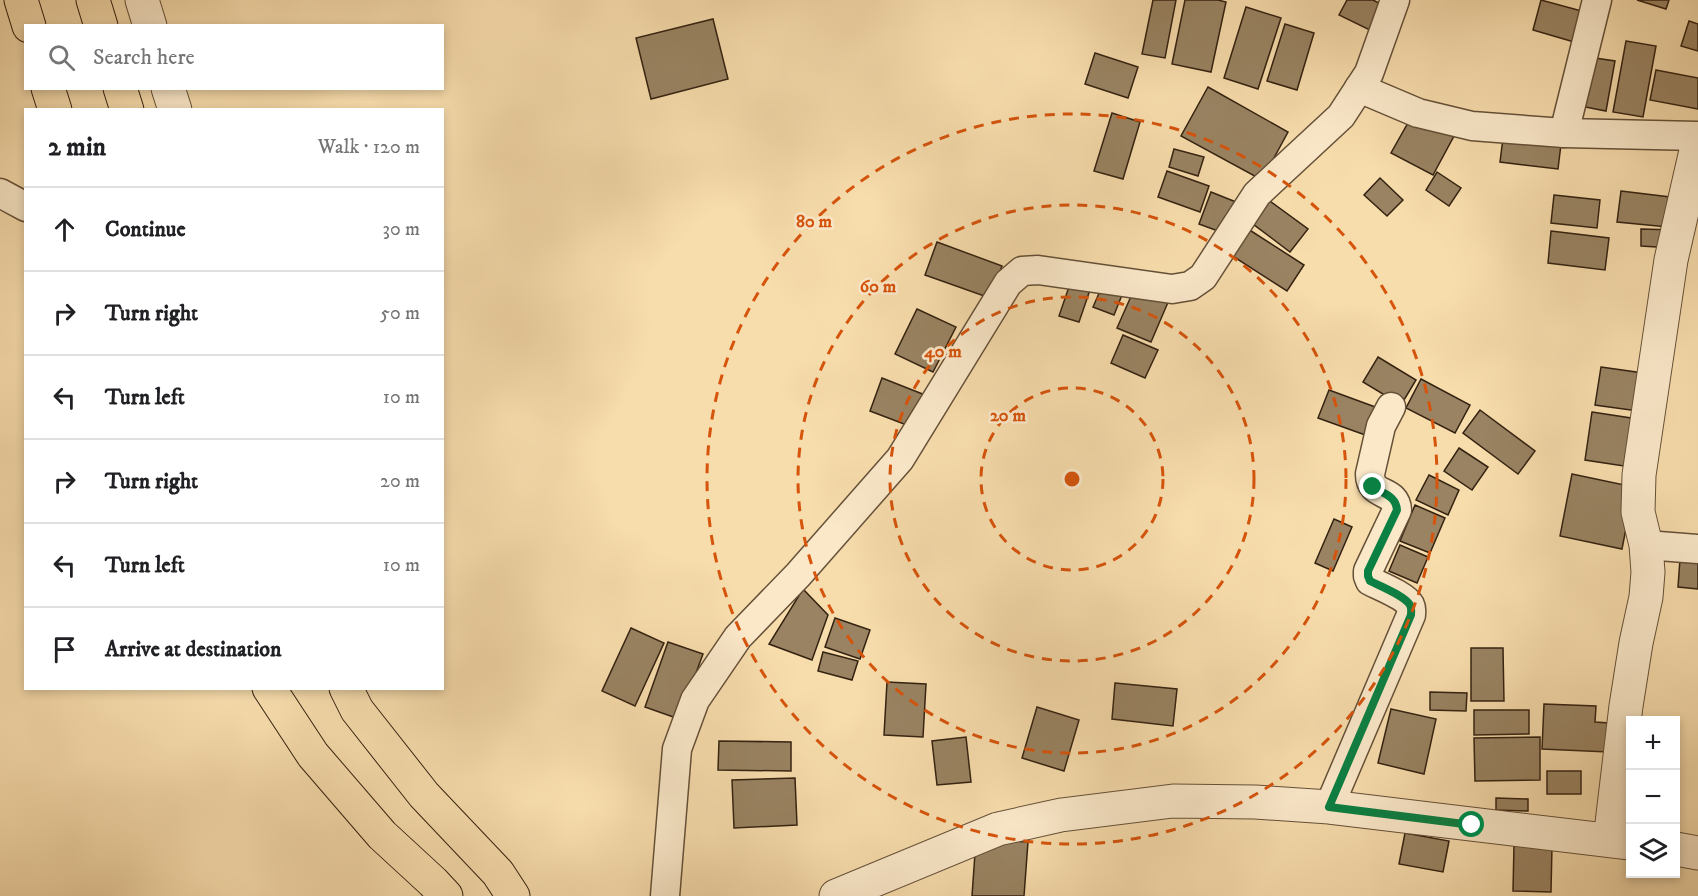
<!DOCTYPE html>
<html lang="en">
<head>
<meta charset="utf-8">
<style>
  body { margin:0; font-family:"IM FELL DW Pica",serif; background:#f2f2f2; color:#202124 }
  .controls { position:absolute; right:18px; bottom:18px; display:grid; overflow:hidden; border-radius:0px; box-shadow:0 3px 9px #0003 }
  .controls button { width:54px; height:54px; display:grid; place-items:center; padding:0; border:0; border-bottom:2px solid #e0e0e0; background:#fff; color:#202124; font:30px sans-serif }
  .stop { position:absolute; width:18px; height:18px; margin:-14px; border:4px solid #0b8043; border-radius:50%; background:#fff }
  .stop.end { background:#0b8043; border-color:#fff; box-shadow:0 2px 6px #0008 }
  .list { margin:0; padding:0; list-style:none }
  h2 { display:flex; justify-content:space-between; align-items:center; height:78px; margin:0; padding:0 24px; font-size:26px }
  h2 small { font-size:20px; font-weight:400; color:#757577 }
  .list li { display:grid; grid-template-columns:39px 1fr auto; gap:18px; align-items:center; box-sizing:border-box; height:84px; padding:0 24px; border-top:2px solid #e0e0e0 }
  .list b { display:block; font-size:22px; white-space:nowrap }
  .list em { font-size:20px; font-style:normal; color:#757577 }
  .icon { flex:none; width:33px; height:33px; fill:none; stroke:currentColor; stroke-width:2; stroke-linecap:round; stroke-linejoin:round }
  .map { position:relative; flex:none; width:1698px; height:896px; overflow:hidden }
  .search { position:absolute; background:#fff; box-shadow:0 3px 9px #0003; left:24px; top:24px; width:420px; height:66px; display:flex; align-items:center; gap:15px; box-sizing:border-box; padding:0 21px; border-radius:0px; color:#757577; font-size:22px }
  .panel { position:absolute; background:#fff; box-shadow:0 3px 9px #0003; left:24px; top:108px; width:420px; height:582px; border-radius:0px }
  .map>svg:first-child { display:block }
  .building { fill:#998362; stroke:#342211; stroke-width:1.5 }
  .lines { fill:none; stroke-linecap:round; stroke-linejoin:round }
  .minor-casing { stroke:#655038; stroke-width:31 }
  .tertiary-casing { stroke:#655038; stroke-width:35 }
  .primary-casing { stroke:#342211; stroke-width:35 }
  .minor { stroke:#fae8c9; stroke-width:28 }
  .tertiary { stroke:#fae8c9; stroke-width:33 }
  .primary { stroke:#f7dcac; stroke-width:33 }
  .route { stroke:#0b8043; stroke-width:8 }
  .ring { fill:none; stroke:#d6540c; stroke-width:3; stroke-dasharray:10 8 }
  .centre { fill:#d6540c; stroke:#fae8c9; stroke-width:3 }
  .ring-label { font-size:18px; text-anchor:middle; font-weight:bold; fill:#d6540c; stroke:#fae8c9; stroke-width:5; stroke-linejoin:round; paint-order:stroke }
</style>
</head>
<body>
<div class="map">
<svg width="1698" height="896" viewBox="0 0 1698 896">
  <rect width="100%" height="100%" fill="#f7dcac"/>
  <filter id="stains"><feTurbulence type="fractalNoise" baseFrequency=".00333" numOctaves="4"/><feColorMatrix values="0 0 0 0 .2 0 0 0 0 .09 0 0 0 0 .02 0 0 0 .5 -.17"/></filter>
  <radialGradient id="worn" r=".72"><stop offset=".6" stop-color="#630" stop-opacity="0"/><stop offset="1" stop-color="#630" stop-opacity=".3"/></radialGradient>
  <!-- building -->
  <g class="building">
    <polygon points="1153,0 1176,0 1165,58 1142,54"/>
    <polygon points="1185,0 1218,0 1226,2 1211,72 1172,64"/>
    <polygon points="1347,0 1373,0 1389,8 1376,33 1339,15"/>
    <polygon points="1541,0 1589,13 1581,44 1533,30"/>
    <polygon points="1637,0 1669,0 1666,9"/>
    <polygon points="1246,7 1281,18 1258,89 1224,78"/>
    <polygon points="713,19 728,79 651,99 636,38"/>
    <polygon points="1689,21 1698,24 1698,51 1681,46"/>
    <polygon points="1285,24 1314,33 1297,90 1267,81"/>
    <polygon points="1626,41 1656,46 1643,117 1613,112"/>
    <polygon points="1095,53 1138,67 1128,98 1085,84"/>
    <polygon points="1588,57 1615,61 1606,111 1580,106"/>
    <polygon points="1656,70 1698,78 1698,109 1650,100"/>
    <polygon points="1208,87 1288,132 1262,180 1181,136"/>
    <polygon points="1112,113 1140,122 1123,179 1094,171"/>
    <polygon points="1413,114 1454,136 1433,175 1391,153"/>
    <polygon points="1504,130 1562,136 1558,169 1500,162"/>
    <polygon points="1174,149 1204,157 1198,176 1169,167"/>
    <polygon points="1167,171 1209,186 1200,212 1158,197"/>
    <polygon points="1437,172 1461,188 1449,206 1426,190"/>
    <polygon points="1380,178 1403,200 1387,216 1364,195"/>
    <polygon points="1621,191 1670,197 1668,227 1617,222"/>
    <polygon points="1211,192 1241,204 1229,235 1199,224"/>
    <polygon points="1554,195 1600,200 1597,228 1551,223"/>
    <polygon points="1263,196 1308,229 1290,252 1245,218"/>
    <polygon points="1248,229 1304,265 1287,291 1231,255"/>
    <polygon points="1641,229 1674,230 1673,248 1641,246"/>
    <polygon points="1551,231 1609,238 1605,270 1548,263"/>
    <polygon points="937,242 1002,266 990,298 925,275"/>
    <polygon points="1071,281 1091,287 1079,322 1059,316"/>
    <polygon points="1104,282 1124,290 1114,315 1093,307"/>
    <polygon points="1136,285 1169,300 1151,342 1117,328"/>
    <polygon points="917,309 956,327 933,372 895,354"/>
    <polygon points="1123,335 1158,350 1145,378 1111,363"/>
    <polygon points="1378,357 1416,380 1401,405 1363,382"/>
    <polygon points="1601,367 1650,374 1645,412 1595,405"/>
    <polygon points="882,378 925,395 912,427 870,411"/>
    <polygon points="1421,379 1470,405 1455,433 1406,408"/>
    <polygon points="1329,390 1378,408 1368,436 1318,418"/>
    <polygon points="1480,410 1535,451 1518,474 1463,433"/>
    <polygon points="1592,412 1644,420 1637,468 1585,460"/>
    <polygon points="1459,448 1488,467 1472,490 1444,471"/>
    <polygon points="1572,474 1634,487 1622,549 1560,536"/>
    <polygon points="1429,475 1459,490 1448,515 1416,500"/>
    <polygon points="1415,505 1445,518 1430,553 1400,541"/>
    <polygon points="1334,519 1352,527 1333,571 1315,563"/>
    <polygon points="1400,545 1428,557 1417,583 1389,571"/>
    <polygon points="1680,559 1698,560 1698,589 1678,587"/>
    <polygon points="803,589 828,615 812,660 769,644"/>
    <polygon points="835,618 870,630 860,659 825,647"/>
    <polygon points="631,628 664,643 635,706 602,691"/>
    <polygon points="668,642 703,654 679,719 645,707"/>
    <polygon points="1471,648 1503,648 1504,701 1471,701"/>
    <polygon points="823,652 858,661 852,680 818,671"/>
    <polygon points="887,682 926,684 923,737 884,735"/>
    <polygon points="1115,683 1177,689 1173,726 1112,719"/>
    <polygon points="1430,692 1467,693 1466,711 1430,710"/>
    <polygon points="1544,704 1596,706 1595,722 1609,723 1608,752 1542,749"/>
    <polygon points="1037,707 1079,720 1064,771 1022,758"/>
    <polygon points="1391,709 1436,719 1424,774 1378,763"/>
    <polygon points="1474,710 1529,710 1529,734 1474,735"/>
    <polygon points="966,737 971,782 937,785 932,741"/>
    <polygon points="1540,737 1540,780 1475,781 1474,738"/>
    <polygon points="719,741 791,742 791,771 718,770"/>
    <rect x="1547" y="771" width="34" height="23"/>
    <polygon points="795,778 797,825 734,828 732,780"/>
    <polygon points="1496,798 1528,799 1528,811 1496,810"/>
    <polygon points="1405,833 1449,841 1443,872 1399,864"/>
    <polygon points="976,839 1028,842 1024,896 972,896"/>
    <polygon points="1514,845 1552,846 1551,892 1513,891"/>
  </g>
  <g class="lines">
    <!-- minor casing -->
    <g class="minor-casing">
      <g id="minor">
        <polyline points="1359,88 1418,113 1472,126 1564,133 1698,136"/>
        <polyline points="1564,133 1597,0"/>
        <polyline points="0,193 26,207"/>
        <polyline points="1646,545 1698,549"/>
        <path d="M1329,807L1411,615C1411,611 1412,609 1410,605C1405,596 1380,586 1370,581L1368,576V571L1397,510C1396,488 1370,498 1370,474L1381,426L1391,407"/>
        <polyline points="665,896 677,749 695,700 738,637 798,575 900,459 1008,283 1022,271 1038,270 1172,289 1190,286 1203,277 1257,194 1341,116 1369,73 1395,0"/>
      </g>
    </g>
    <!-- tertiary casing -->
    <g class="tertiary-casing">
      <g id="tertiary">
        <polyline points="142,0 150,26"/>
        <polyline points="168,88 175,110"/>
        <polyline points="1610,840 1626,706 1636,643 1646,597 1648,572 1646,545 1638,512 1639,475 1671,260 1698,142"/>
        <polyline points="1676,849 1698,853"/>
        <polyline points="836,896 998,829 1061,815 1173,801 1255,802 1329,807 1630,843"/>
      </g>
    </g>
    <!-- primary casing -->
    <g class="primary-casing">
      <g id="primary">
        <polyline points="21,0 29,26"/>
        <polyline points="93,0 101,26"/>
        <polyline points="48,88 55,110"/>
        <polyline points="120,88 127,110"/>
        <polyline points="269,688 313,755 382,835 433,882 446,896"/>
        <polyline points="346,688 357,710 424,795 498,873 513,896"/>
      </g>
    </g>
    <!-- minor -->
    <use href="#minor" class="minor"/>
    <!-- tertiary -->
    <use href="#tertiary" class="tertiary"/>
    <!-- primary -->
    <use href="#primary" class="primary"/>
  </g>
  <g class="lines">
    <!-- route -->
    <path class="route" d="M1373,487C1384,494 1396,496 1397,510L1368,571V576L1370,581C1380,586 1405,596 1410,605C1412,609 1411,611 1411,615L1329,807L1472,825"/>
  </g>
  <!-- distance rings -->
  <g class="ring">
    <circle cx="1072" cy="479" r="91"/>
    <circle cx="1072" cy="479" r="182"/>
    <circle cx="1072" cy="479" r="274"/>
    <circle cx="1072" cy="479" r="365"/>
  </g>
  <circle cx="1072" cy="479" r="9" class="centre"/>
  <g class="ring-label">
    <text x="814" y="227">80 m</text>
    <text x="878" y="292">60 m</text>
    <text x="943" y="357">40 m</text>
    <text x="1008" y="421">20 m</text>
  </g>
  <rect width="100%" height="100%" filter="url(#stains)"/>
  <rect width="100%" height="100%" fill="url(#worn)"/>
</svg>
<div class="controls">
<button>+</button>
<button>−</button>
<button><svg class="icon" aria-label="layers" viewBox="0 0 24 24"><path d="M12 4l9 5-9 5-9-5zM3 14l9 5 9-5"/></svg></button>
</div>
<div class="stop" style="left:1472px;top:825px"></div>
<div class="stop end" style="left:1373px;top:487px"></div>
<div class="search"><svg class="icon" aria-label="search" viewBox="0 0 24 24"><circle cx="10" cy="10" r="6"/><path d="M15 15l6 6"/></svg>Search here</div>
<section class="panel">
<h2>2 min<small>Walk · 120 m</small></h2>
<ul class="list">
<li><svg class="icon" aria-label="ahead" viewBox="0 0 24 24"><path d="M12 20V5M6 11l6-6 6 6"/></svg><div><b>Continue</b></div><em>30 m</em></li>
<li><svg class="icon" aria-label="right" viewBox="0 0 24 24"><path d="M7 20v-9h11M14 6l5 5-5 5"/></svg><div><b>Turn right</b></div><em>50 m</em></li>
<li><svg class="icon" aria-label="left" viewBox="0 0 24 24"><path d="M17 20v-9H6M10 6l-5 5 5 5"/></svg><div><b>Turn left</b></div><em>10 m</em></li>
<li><svg class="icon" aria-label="right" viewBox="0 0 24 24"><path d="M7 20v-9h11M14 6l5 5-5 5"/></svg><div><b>Turn right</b></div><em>20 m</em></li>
<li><svg class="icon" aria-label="left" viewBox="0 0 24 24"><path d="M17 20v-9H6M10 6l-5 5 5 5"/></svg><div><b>Turn left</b></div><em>10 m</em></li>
<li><svg class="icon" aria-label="arrive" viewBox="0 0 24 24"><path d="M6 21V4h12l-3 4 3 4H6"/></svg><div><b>Arrive at destination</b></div></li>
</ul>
</section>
</div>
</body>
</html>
